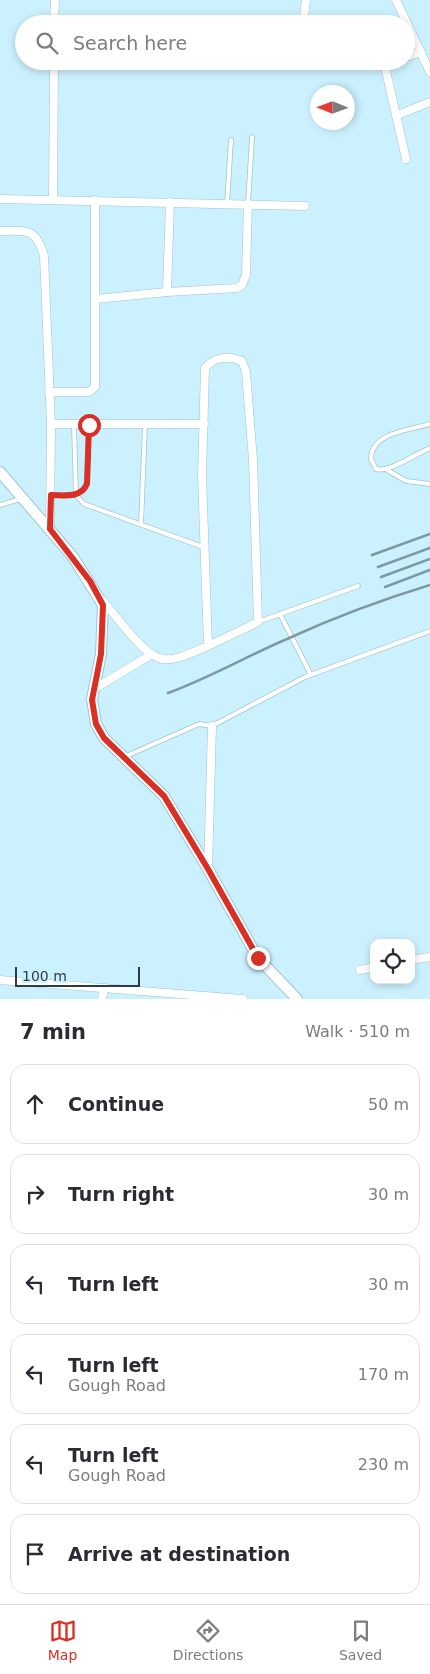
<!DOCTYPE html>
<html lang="en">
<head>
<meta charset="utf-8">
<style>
  body { margin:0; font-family:"DejaVu Sans",sans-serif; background:#f7f7f7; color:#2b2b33 }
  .controls { position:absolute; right:15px; bottom:15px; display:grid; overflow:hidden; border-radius:10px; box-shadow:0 2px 8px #0003 }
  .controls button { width:45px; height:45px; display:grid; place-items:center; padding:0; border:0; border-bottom:1px solid #e1e1e2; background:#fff; color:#2b2b33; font:25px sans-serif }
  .compass { position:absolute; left:310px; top:85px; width:45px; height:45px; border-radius:50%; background:#fff; box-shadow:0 2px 8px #0003; rotate:271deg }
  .scale { position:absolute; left:15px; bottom:12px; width:125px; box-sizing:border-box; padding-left:5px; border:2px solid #2d3c41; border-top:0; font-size:14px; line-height:18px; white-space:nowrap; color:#2d3c41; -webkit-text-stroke:4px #ccf1fe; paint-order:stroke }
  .stop { position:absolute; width:15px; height:15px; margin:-11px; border:4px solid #d93025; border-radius:50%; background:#fff }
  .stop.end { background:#d93025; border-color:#fff; box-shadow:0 1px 5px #0008 }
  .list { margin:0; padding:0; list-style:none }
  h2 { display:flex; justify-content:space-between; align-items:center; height:65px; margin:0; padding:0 20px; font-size:21px }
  h2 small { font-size:16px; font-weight:400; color:#7c7c81 }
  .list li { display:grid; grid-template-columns:32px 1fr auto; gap:15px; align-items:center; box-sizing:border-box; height:80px; margin:0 10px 10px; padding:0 10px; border:1px solid #e1e1e2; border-radius:15px }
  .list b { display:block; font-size:19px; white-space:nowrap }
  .list p { margin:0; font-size:16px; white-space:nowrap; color:#7c7c81 }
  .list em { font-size:16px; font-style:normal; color:#7c7c81 }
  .icon { flex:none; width:28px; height:28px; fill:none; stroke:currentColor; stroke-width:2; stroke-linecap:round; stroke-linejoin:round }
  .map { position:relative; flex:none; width:430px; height:999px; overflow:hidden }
  .search { position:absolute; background:#fff; box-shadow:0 2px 8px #0003; left:15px; right:15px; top:15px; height:55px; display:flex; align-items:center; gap:12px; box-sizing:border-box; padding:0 18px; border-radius:28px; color:#7c7c81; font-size:19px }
  .sheet { height:605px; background:#fff }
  nav { display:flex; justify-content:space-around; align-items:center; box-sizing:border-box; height:70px; border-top:1px solid #e1e1e2; background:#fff; font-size:14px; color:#7c7c81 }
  nav a { display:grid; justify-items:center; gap:2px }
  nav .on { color:#d93025 }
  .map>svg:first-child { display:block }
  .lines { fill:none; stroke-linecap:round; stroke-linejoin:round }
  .service-casing { stroke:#a0c4d0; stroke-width:5.5 }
  .minor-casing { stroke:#a0c4d0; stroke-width:9 }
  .tertiary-casing { stroke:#a0c4d0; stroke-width:12 }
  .service { stroke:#fff; stroke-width:4 }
  .minor { stroke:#fff; stroke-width:8 }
  .tertiary { stroke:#fff; stroke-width:10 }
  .rail { stroke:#7d98a1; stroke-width:2.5 }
  .route { stroke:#d93025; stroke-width:6 }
</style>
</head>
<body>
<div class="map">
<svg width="430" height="999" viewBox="0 0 430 999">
  <rect width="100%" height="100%" fill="#ccf1fe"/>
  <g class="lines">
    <!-- service casing -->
    <g class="service-casing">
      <g id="service">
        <polyline points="227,204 231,140"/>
        <polyline points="248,204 252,137"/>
        <path d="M430,424C411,430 371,432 371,459L376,469C389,473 415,454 430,448"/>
        <polyline points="74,425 76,495 84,504 203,547"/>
        <polyline points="387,470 406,481 430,484"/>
        <polyline points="51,495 76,495 84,490 87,480 89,425"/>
        <polyline points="0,505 20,499"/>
        <polyline points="141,524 145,425"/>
        <polyline points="280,614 311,675"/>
        <polyline points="258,622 358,586"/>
        <polyline points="124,757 199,724 212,726 305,677 430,631"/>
      </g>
    </g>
    <!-- minor casing -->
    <g class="minor-casing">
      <g id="minor">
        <polyline points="396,0 430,72"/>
        <polyline points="54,24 55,0"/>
        <polyline points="303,24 306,0"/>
        <polyline points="406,57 421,52"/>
        <polyline points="393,61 389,64 386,71 406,159"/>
        <polyline points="398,115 430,102"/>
        <polyline points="0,199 305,206"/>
        <polyline points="53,199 54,61"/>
        <path d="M0,231C26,231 36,227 44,256L51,424L50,529"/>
        <polyline points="167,292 170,202"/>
        <polyline points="96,299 167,292 237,288 242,285 246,275 248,204"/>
        <polyline points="49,392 89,392 95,387 95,200"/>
        <polyline points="51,424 204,424"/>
        <path d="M102,600C115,614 144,657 163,659C177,661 195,651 208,646L258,622L253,460L246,372L242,361C228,355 214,357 205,368L202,475L208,646"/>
        <polyline points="94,689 152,654"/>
        <polyline points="208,869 212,726"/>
        <polyline points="411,960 430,957"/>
        <polyline points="360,970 374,967"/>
        <polyline points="0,980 243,999"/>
        <polyline points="102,999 104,988"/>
      </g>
    </g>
    <!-- tertiary casing -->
    <g class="tertiary-casing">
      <polyline id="tertiary" points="0,472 73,557 103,605 101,654 92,699 96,724 104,738 164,796 208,869 258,958 297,999"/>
    </g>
    <!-- service -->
    <use href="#service" class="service"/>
    <!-- minor -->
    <use href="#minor" class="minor"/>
    <!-- tertiary -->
    <use href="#tertiary" class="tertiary"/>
    <!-- rail -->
    <g class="rail">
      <polyline points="372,555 430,534"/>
      <polyline points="378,567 430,548"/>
      <polyline points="381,577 430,559"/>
      <polyline points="385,587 430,570"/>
      <path d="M168,693C209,678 247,656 287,639C333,618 381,600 430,585"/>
    </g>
  </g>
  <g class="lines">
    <!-- route -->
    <path class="route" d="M89,425L87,484C80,499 64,495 51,495L50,529L90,581L103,605L101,654L92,700L96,724L104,738L164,796L208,869L258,958"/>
  </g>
</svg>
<div class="controls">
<button><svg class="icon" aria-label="locate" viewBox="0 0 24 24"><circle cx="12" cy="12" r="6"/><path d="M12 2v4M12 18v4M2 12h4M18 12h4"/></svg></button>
</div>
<svg class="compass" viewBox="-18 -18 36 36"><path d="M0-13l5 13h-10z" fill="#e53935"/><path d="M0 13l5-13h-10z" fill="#7c7c81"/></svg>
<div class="scale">100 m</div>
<div class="stop" style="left:89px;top:425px"></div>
<div class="stop end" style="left:258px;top:958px"></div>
<div class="search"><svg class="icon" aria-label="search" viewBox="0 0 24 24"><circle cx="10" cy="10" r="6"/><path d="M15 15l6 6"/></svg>Search here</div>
</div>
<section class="sheet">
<h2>7 min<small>Walk · 510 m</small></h2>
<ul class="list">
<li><svg class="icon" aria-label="ahead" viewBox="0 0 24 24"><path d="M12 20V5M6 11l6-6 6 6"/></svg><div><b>Continue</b></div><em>50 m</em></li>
<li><svg class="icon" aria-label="right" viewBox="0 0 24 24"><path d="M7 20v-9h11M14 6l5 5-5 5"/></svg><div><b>Turn right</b></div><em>30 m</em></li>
<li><svg class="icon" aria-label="left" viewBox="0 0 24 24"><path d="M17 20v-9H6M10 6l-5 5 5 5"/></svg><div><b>Turn left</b></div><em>30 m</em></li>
<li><svg class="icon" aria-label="left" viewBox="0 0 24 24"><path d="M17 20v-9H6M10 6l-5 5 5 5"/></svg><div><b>Turn left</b><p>Gough Road</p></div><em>170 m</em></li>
<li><svg class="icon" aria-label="left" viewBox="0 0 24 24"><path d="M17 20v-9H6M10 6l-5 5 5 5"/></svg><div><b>Turn left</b><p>Gough Road</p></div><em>230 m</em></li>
<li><svg class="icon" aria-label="arrive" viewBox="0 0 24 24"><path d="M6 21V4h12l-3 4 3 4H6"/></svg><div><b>Arrive at destination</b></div></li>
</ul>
</section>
<nav>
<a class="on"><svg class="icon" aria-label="map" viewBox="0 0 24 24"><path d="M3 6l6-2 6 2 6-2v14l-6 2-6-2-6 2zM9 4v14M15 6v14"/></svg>Map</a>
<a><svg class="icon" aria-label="directions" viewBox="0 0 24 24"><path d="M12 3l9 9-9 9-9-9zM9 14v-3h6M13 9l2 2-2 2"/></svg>Directions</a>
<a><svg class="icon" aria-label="saved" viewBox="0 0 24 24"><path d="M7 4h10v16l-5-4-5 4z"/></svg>Saved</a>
</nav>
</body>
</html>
